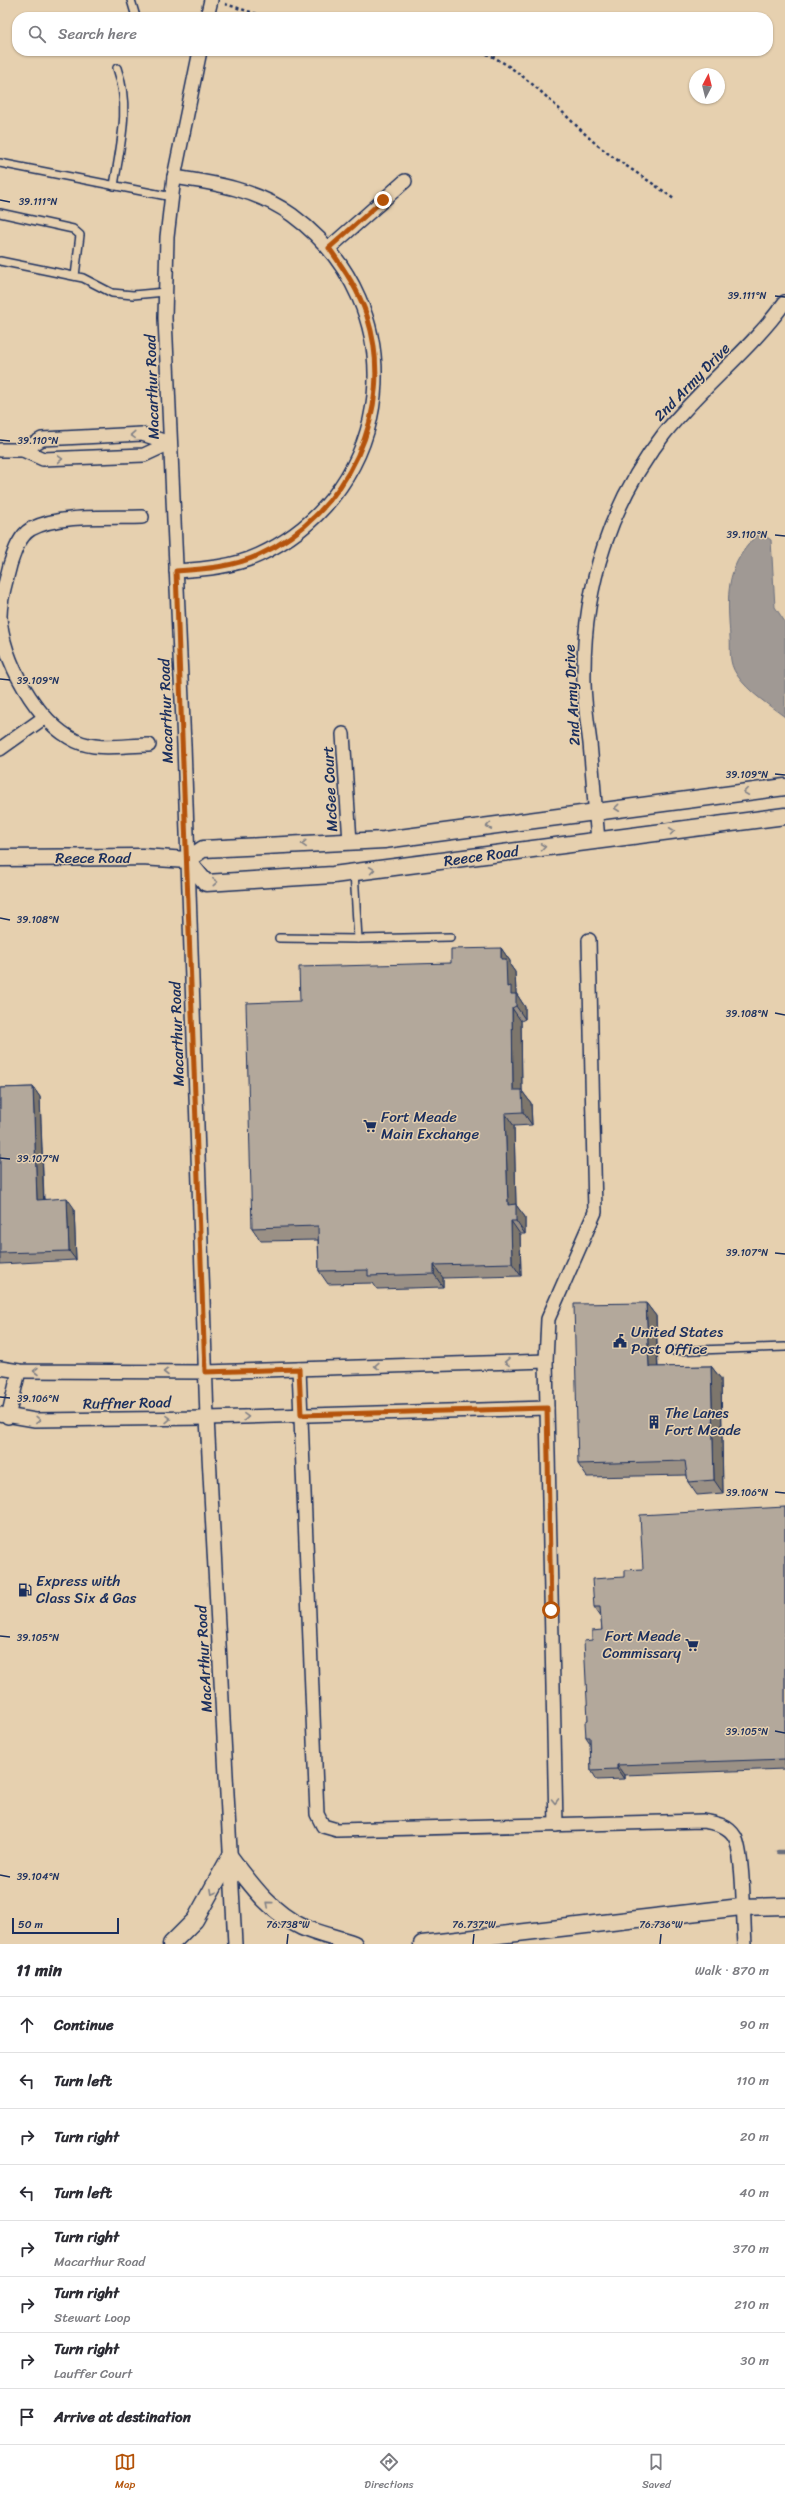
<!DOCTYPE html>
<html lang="en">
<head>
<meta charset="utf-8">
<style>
  body { margin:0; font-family:Sriracha,sans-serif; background:#f2f2f3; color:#2b2b33 }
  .compass { position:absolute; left:689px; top:68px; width:36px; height:36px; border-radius:50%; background:#fff; box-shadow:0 1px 3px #0004; rotate:7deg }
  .scale { position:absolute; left:12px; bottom:10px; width:107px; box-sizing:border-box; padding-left:4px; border:2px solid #1b2f5e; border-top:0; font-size:11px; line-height:14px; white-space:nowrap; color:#1b2f5e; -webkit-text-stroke:3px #e6d0af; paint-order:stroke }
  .stop { position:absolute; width:12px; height:12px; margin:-9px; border:3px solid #b45309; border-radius:50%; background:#fff }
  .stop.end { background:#b45309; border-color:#fff; box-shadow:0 1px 4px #0008 }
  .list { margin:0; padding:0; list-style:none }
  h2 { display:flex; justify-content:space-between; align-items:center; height:52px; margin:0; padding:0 16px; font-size:17px }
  h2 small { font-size:13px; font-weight:400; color:#7c7c81 }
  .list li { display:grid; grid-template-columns:26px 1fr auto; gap:12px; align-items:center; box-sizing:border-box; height:56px; padding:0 16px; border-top:1px solid #e1e1e2 }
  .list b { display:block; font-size:15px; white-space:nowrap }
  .list p { margin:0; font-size:13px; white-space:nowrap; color:#7c7c81 }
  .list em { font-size:13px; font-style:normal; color:#7c7c81 }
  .icon { flex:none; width:22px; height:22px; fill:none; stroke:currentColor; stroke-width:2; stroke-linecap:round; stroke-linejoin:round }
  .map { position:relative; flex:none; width:785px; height:1944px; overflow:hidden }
  .search { position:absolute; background:#fff; box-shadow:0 1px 3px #0004; left:12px; right:12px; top:12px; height:44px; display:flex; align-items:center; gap:10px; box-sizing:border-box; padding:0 14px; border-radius:16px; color:#7c7c81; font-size:15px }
  .sheet { height:500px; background:#fff }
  nav { display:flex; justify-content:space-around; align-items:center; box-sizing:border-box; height:56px; border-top:1px solid #e1e1e2; background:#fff; font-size:11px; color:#7c7c81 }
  nav a { display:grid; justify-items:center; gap:2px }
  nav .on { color:#b45309 }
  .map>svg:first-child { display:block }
  .water { fill:#a09994; stroke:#6b6f7e }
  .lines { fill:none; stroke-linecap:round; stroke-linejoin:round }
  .stream { stroke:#6b6f7e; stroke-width:4.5 }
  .service-casing { stroke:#1b2f5e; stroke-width:10 }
  .minor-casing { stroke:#1b2f5e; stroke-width:16 }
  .tertiary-casing { stroke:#1b2f5e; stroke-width:19 }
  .path { stroke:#1b2f5e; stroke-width:2.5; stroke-dasharray:3 3; stroke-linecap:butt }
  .service { stroke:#e6d0af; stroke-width:7 }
  .minor { stroke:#e6d0af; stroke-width:13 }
  .tertiary { stroke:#e6d0af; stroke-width:16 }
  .wall { fill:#9a9085; stroke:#1b2f5e }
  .shaded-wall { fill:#7d766c; stroke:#1b2f5e }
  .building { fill:#b3a89b; stroke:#1b2f5e }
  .oneway { stroke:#808086 }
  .route { stroke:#b45309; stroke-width:5 }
  .ticks { fill:none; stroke:#1b2f5e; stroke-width:1.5 }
  .labels { text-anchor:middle; stroke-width:3; stroke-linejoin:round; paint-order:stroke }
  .street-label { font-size:15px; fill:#1b2f5e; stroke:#e6d0af }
  .poi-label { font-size:15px; fill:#1b2f5e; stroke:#e6d0af; text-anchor:start }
  .ticks-label { font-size:10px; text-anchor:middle; fill:#1b2f5e; stroke:#e6d0af; stroke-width:3; stroke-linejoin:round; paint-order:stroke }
</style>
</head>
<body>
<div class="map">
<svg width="785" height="1944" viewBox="0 0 785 1944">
  <rect width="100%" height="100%" fill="#e6d0af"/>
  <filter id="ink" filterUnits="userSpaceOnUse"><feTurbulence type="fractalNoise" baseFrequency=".025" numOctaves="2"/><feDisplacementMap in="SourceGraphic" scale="8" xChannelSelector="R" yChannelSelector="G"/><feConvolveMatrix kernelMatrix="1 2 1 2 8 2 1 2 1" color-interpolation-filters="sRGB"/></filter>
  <g filter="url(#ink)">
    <!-- water -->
    <path class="water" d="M761,533L771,540L775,607L785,622V717C769,705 748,692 737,675C728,662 731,651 730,637C728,602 724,574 748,545C752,540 755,536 761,533Z"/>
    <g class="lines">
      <!-- stream -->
      <polyline class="stream" points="778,1852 785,1852"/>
      <!-- service casing -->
      <g class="service-casing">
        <g id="service">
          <polyline points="131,0 136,17"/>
          <polyline points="0,163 172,197"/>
          <path d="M114,186C120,146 131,107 117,68"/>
          <polyline points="0,213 73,229 80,235 75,276"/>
          <polyline points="0,261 83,278 112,293 133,295 165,292"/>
          <polyline points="354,872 358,939 450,937"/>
          <polyline points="279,938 358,939"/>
          <polyline points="670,1351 785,1347"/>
        </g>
      </g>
      <!-- minor casing -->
      <g class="minor-casing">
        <g id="minor">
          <polyline points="207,17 211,0"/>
          <polyline points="200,51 174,177 167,237 165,318 184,745 207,1418 235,1944"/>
          <path d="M174,177C215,183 258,190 292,215C416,306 398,490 259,555C233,567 205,569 176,571"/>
          <polyline points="329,248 405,181"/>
          <polyline points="0,450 23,450 43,459 144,455 170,443"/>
          <polyline points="23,450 42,439 142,434 170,443"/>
          <path d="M142,517C110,518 59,514 31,529C19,536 14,553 10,565C6,582 0,598 0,616C1,658 37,723 76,741C97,751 126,745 149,745"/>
          <polyline points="343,734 350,842"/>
          <polyline points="0,749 45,717"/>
          <path d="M598,840C595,808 593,776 590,743C587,719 583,695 584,671C584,585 611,502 664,434C701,387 750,351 785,302"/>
          <polyline points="0,1368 19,1371 205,1372 546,1361"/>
          <path d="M299,1369L317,1814L323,1826L337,1830L703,1821C715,1823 728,1825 735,1837C744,1856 743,1919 745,1944"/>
          <polyline points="0,1414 35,1420 207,1418 547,1408"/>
          <polyline points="8,1417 19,1371"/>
          <polyline points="556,1825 546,1361 548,1319 595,1212 589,940"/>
        </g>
      </g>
      <!-- tertiary casing -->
      <g class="tertiary-casing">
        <g id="tertiary">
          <polyline points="0,858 142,857 187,860 203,849 384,840 785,787"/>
          <polyline points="187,860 206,883 333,875 785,816"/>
          <path d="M171,1944L195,1920L230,1857C250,1883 271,1913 302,1927C318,1934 337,1938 354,1944"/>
          <polyline points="422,1944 741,1907 785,1906"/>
        </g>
      </g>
      <!-- path -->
      <g class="path">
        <polyline points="225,4 267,17"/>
        <path d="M481,51C527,71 559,111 595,143C620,164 649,179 675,200"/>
      </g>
      <!-- service -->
      <use href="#service" class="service"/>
      <!-- minor -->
      <use href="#minor" class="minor"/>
      <!-- tertiary -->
      <use href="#tertiary" class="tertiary"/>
    </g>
    <!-- wall -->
    <g class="wall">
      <polygon points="501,948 510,961 510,965 515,972 516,993 525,1007 525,1019 521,1021 522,1091 531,1103 532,1125 514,1126 516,1205 525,1217 525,1234 520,1234 521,1276 443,1278 443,1287 377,1289 373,1283 328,1284 319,1271 318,1240 261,1241 252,1228 300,1001 451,963"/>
      <polygon points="33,1087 40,1097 44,1199 74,1208 76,1260 0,1264 0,1088"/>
      <polygon points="646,1303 656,1316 658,1367 711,1366 721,1379 723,1493 697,1495 688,1482 687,1475 587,1477 578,1464"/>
      <polygon points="785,1507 785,1769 624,1775 624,1779 597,1780 591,1770 590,1743 586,1737 588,1720 592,1640 602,1630 601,1617 594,1607 624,1577"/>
    </g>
    <!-- shaded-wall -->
    <g class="shaded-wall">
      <polygon points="501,948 510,961 510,965 515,972 516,993 525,1007 525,1019 516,1006 511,994 507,987 501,959"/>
      <polygon points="512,1008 521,1021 522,1091 531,1103 532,1125 523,1112 513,1090"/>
      <polygon points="33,1087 40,1097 44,1209 37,1200"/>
      <polygon points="505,1113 514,1126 516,1205 525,1217 525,1234 516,1221 508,1205"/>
      <polygon points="67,1198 74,1208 76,1260 69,1251"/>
      <polygon points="511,1221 520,1234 521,1276 512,1263"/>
      <polygon points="434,1265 443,1278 443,1287 434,1274"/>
      <polygon points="646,1303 656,1316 658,1380 649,1367"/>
      <polygon points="711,1366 721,1379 723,1493 714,1480"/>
      <polygon points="617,1765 624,1775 624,1779 617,1769"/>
    </g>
    <!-- building -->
    <g class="building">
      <polygon points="501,948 501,959 506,959 507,987 511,986 511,994 516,994 516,1006 512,1008 513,1090 522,1090 523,1112 505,1113 508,1205 516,1204 516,1221 511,1221 512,1263 434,1265 434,1274 368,1276 368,1270 319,1271 318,1226 252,1228 246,1003 300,1001 299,967 451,963 451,949"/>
      <polygon points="33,1087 37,1200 67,1198 69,1251 0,1253 0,1088"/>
      <polygon points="646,1303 649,1367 711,1366 714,1480 688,1482 685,1461 578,1464 574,1304"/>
      <polygon points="785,1507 785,1759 617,1765 617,1769 591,1770 590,1737 586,1737 585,1722 588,1720 584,1641 592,1640 592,1631 602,1630 600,1607 594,1607 592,1579 624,1577 624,1570 643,1569 640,1515"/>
    </g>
    <!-- one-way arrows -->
    <defs><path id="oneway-chevron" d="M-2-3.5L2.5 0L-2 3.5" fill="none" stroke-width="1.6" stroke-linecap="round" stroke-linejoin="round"/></defs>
    <g class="oneway">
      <use href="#oneway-chevron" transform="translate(133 435) rotate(177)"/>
      <use href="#oneway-chevron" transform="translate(60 459) rotate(-3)"/>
      <use href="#oneway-chevron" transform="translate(746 792) rotate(172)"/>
      <use href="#oneway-chevron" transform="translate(617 808) rotate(174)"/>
      <use href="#oneway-chevron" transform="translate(489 826) rotate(172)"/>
      <use href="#oneway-chevron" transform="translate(672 831) rotate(-7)"/>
      <use href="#oneway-chevron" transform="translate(304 844) rotate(177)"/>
      <use href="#oneway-chevron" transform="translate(543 847) rotate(-8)"/>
      <use href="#oneway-chevron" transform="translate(372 870) rotate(-8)"/>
      <use href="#oneway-chevron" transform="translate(215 882) rotate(-4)"/>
      <use href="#oneway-chevron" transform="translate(507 1362) rotate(178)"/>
      <use href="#oneway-chevron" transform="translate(377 1366) rotate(178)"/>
      <use href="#oneway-chevron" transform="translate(36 1371) rotate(-180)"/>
      <use href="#oneway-chevron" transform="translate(166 1372) rotate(-180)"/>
      <use href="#oneway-chevron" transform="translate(246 1417) rotate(-2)"/>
      <use href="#oneway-chevron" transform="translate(168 1419) rotate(-1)"/>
      <use href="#oneway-chevron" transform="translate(38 1420) rotate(2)"/>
      <use href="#oneway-chevron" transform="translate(555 1801) rotate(89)"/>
      <use href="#oneway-chevron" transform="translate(213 1892) rotate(119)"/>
      <use href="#oneway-chevron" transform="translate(269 1904) rotate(-139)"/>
    </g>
  </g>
  <g class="lines" filter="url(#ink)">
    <!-- route -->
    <path class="route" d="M383,200L329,248C344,269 359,291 367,316C397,411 348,514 259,555C233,567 205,569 176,571L205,1372L299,1369L301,1415L547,1408L551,1610"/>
  </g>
  <!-- ticks -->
  <path class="ticks" d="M0,200L10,202M775,296L785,297M0,440L10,441M775,535L785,536M0,679L10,680M775,774L785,775M0,918L10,920M775,1013L785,1015M0,1158L10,1159M775,1253L785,1254M0,1397L10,1398M775,1492L785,1493M0,1636L10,1637M775,1731L785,1733M0,1875L10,1877M287,1944L288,1934M473,1944L474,1934M660,1944L661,1934"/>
  <!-- icons -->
  <defs>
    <g id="supermarket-bare" transform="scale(1.08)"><path d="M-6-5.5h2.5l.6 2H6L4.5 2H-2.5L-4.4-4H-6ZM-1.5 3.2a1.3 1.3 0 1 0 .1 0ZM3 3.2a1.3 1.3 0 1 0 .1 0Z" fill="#1b2f5e" stroke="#e6d0af" stroke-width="2.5" paint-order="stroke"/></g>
    <g id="civic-bare" transform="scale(1.08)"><path d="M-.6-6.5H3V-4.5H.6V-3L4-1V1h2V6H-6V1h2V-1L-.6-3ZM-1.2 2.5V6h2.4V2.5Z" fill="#1b2f5e" stroke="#e6d0af" stroke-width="2.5" paint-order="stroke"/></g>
    <g id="building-bare" transform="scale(1.08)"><path d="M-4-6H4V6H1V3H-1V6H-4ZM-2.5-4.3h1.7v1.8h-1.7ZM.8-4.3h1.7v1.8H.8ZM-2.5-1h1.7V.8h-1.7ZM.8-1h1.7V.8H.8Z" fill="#1b2f5e" stroke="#e6d0af" stroke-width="2.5" paint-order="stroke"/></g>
    <g id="fuel-bare" transform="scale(1.08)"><path d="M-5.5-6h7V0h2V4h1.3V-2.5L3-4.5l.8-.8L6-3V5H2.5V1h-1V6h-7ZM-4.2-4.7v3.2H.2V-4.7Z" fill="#1b2f5e" stroke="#e6d0af" stroke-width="2.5" paint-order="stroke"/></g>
  </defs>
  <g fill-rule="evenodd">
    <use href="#supermarket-bare" x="370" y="1126"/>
    <use href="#civic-bare" x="620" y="1341"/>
    <use href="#building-bare" x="654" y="1422"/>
    <use href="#fuel-bare" x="25" y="1590"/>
    <use href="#supermarket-bare" x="692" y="1645"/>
  </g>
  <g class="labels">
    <!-- street labels -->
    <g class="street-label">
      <text transform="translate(692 382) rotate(-46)" y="5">2nd Army Drive</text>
      <text transform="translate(152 387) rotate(-92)" y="5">Macarthur Road</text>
      <text transform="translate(572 695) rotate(-93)" y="5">2nd Army Drive</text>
      <text transform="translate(166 711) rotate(-92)" y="5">Macarthur Road</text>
      <text transform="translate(330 789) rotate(-93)" y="5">McGee Court</text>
      <text transform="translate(481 856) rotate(-8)" y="5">Reece Road</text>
      <text x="93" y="863">Reece Road</text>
      <text transform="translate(177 1034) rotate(-92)" y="5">Macarthur Road</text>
      <text transform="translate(127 1403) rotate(-1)" y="5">Ruffner Road</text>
      <text transform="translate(204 1659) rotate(-93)" y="5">MacArthur Road</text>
    </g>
    <!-- poi labels -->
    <g class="poi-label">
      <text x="381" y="1122">Fort Meade<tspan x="381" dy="17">Main Exchange</tspan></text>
      <text x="631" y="1337">United States<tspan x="631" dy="17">Post Office</tspan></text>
      <text x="665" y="1418">The Lanes<tspan x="665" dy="17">Fort Meade</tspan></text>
      <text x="36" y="1586">Express with<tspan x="36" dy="17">Class Six &amp; Gas</tspan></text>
      <text x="681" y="1641" text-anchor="end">Fort Meade<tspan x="681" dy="17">Commissary</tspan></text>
    </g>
  </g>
  <g class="ticks-label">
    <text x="38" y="205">39.111°N</text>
    <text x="747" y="299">39.111°N</text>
    <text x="38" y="444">39.110°N</text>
    <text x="747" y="538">39.110°N</text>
    <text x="38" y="684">39.109°N</text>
    <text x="747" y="778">39.109°N</text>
    <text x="38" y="923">39.108°N</text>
    <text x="747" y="1017">39.108°N</text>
    <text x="38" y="1162">39.107°N</text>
    <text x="747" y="1256">39.107°N</text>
    <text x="38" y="1402">39.106°N</text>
    <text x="747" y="1496">39.106°N</text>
    <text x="38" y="1641">39.105°N</text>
    <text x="747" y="1735">39.105°N</text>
    <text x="38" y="1880">39.104°N</text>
    <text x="288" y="1928">76.738°W</text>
    <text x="474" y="1928">76.737°W</text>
    <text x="661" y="1928">76.736°W</text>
  </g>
</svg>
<svg class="compass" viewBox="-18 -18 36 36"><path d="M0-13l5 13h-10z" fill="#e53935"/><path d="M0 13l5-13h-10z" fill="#7c7c81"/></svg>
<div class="scale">50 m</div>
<div class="stop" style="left:551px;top:1610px"></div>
<div class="stop end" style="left:383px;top:200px"></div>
<div class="search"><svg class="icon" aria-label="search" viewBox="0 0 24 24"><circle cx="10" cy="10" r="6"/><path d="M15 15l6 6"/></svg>Search here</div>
</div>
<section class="sheet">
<h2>11 min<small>Walk · 870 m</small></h2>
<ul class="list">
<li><svg class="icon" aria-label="ahead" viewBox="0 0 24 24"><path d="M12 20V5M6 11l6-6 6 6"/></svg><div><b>Continue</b></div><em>90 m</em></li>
<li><svg class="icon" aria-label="left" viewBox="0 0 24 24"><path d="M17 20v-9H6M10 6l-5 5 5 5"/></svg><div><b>Turn left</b></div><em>110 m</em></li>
<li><svg class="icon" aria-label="right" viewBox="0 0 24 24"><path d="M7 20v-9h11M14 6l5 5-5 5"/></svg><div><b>Turn right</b></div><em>20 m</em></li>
<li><svg class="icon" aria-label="left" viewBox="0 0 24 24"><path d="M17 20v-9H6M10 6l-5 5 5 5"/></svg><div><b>Turn left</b></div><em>40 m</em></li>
<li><svg class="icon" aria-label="right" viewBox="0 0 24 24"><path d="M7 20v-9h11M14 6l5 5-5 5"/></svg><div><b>Turn right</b><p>Macarthur Road</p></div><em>370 m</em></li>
<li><svg class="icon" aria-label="right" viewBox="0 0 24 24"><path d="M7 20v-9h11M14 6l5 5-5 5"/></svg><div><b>Turn right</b><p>Stewart Loop</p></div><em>210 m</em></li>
<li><svg class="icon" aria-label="right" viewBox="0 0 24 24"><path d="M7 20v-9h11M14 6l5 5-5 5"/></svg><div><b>Turn right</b><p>Lauffer Court</p></div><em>30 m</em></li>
<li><svg class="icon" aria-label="arrive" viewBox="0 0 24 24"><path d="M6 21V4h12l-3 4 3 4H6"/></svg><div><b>Arrive at destination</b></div></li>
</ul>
</section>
<nav>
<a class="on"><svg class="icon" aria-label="map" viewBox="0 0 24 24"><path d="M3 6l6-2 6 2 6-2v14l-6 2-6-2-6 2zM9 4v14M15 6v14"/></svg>Map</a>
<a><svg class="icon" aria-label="directions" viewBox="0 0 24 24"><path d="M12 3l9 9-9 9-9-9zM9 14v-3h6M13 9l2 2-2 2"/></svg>Directions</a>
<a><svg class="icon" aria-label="saved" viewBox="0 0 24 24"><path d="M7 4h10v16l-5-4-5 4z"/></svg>Saved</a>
</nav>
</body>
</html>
